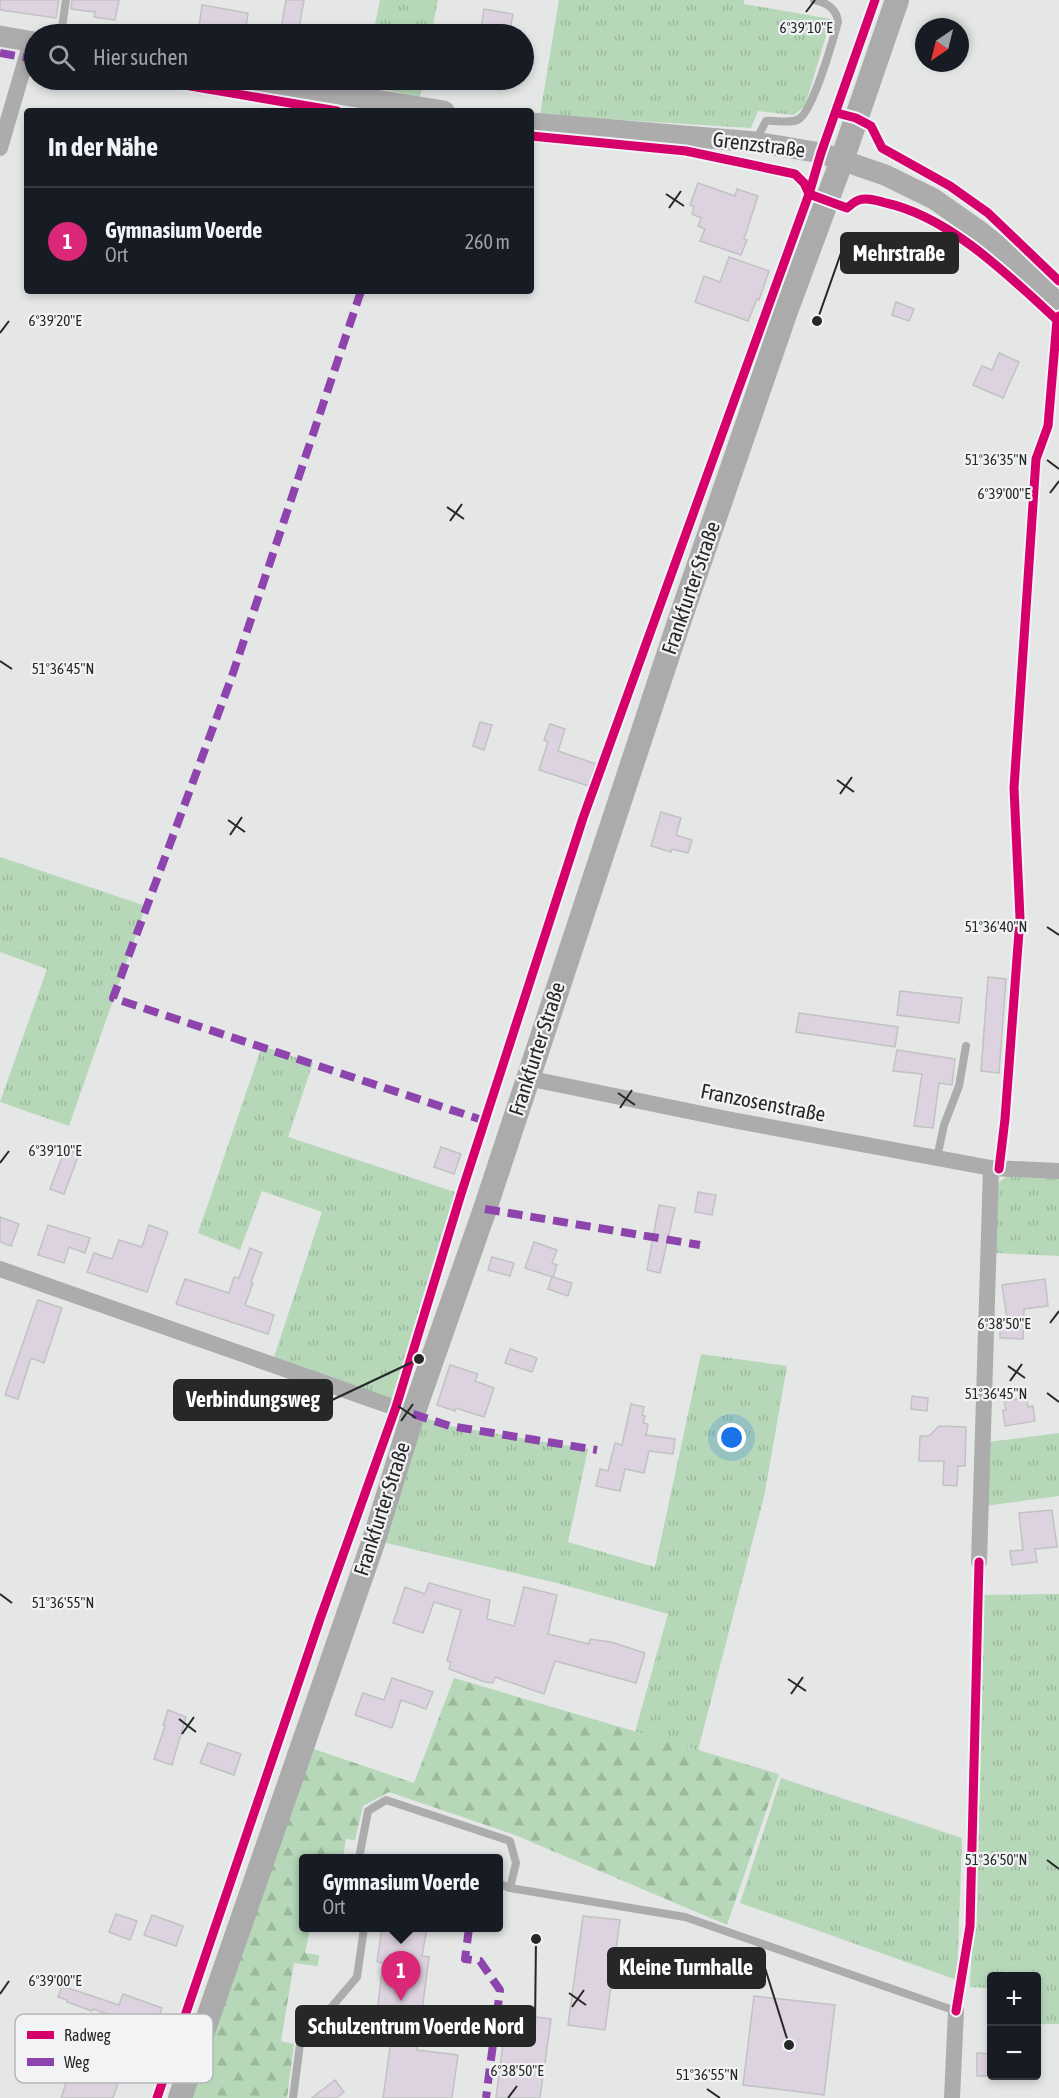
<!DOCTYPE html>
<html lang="de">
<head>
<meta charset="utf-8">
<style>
  body { margin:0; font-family:"Asap Condensed",sans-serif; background:#20242c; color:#f1f3f6 }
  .controls { position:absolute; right:18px; bottom:18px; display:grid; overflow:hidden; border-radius:6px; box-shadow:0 3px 9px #0003 }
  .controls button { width:54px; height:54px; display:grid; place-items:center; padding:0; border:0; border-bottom:2px solid #363941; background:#171b24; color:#f1f3f6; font:30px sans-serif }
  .compass { position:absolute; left:915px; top:18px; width:54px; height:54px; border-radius:50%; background:#171b24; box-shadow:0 3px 9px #0003; rotate:215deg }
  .you { position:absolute; left:732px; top:1438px; width:21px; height:21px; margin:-15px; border:4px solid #fff; border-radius:50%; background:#1a73e8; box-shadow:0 0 0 9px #1a73e833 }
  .badge { display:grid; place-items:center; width:39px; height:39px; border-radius:50%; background:#db2777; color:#fff; font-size:20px; font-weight:700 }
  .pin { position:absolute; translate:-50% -50px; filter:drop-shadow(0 2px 3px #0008) }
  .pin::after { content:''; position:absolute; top:32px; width:21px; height:18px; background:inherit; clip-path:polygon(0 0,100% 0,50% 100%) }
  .popup { position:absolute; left:299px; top:1854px; width:204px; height:78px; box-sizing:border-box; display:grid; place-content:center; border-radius:6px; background:#171b24; filter:drop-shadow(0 2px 4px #0005); font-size:20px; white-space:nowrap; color:#9ea1a6 }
  .popup b { font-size:22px; color:#f1f3f6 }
  .popup::after { content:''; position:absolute; left:50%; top:100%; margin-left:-12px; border:12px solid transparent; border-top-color:#171b24 }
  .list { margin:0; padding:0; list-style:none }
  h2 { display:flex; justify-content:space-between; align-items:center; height:78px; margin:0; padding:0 24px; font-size:26px }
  h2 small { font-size:20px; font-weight:400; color:#9ea1a6 }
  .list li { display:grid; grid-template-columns:39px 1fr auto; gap:18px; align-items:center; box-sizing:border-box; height:108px; padding:0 24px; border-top:2px solid #363941 }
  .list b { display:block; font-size:22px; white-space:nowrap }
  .list p { margin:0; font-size:20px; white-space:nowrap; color:#9ea1a6 }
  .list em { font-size:20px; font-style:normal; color:#9ea1a6 }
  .icon { flex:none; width:33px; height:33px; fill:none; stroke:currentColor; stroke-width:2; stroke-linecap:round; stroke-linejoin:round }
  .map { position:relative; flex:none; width:1059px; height:2098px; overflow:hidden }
  .search { position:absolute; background:#171b24; box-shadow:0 3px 9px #0003; left:24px; top:24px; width:510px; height:66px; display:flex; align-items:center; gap:15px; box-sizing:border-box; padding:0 21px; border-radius:33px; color:#9ea1a6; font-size:22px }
  .panel { position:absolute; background:#171b24; box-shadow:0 3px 9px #0003; left:24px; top:108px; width:510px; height:186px; border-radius:6px }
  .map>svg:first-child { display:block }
  .grass { fill:url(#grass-tufts) }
  .forest { fill:url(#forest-firs) }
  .building { fill:#ddd3e0; stroke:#c1c2c2; stroke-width:1.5 }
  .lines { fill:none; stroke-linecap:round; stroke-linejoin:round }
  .service { stroke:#acacad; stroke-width:8 }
  .minor { stroke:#acacad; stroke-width:16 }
  .tertiary { stroke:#acacad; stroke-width:21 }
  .secondary { stroke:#ababac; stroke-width:24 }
  .quiet { stroke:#8e44ad; stroke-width:8; stroke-dasharray:15 8; stroke-linecap:butt }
  .cycleway-casing { stroke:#f1f3f5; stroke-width:13 }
  .cycleway { stroke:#d6006c; stroke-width:9 }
  .ticks { fill:none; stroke:#262727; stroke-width:2 }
  .labels { text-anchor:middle; stroke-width:4.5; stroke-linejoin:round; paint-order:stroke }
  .street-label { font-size:21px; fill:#262727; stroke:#f1f3f5 }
  .key { fill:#f1f3f5; stroke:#b4b6b7; stroke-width:1.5 }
  .key-label { font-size:16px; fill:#262727 }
  .ticks-label { font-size:15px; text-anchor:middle; fill:#262727; stroke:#f1f3f5; stroke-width:4.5; stroke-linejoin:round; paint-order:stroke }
  .leader { fill:none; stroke:#262727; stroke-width:2 }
  .callout-dot { fill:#262727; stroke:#f1f3f5; stroke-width:2 }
  .callout { fill:#262727; stroke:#262727; stroke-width:2 }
  .callout-label { font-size:22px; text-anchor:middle; font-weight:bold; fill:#fff }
</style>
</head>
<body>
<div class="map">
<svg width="1059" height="2098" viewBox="0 0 1059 2098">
  <defs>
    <pattern id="grass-tufts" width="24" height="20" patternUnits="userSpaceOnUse" patternTransform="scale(1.5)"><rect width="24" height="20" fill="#b6d8b8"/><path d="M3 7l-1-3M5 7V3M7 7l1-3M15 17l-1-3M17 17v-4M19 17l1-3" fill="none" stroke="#9cb99e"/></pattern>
    <pattern id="forest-firs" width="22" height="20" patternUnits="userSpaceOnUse" patternTransform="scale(1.5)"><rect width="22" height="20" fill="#b6d8b8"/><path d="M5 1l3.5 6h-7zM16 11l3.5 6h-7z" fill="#9cb99e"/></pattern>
  </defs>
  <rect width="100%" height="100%" fill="#e5e6e6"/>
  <!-- grass -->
  <g class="grass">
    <polygon points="380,0 438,0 431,34 373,34"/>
    <polygon points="559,0 744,0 744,4 831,19 805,106 794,115 758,111 751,128 540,115"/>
    <polygon points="365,80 423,80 420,97 364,85"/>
    <polygon points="0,857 146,906 69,1126 0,1102 47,969 0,952"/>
    <polygon points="262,1046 313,1063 288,1137 461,1194 396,1407 274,1357 322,1212 262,1191 240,1250 198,1233"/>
    <polygon points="1007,1176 1059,1177 1059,1256 994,1253 997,1184"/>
    <polygon points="701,1354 787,1366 764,1497 698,1750 635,1732 668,1614 557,1583 374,1540 413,1414 450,1426 588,1449 568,1542 655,1567"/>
    <polygon points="1059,1433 1059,1496 985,1506 988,1442"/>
    <polygon points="1059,1594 1059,2024 1037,2024 1036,1976 992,1976 991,1988 970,1987 976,1862 982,1595"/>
    <polygon points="781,1778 962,1838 957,1980 740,1903"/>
  </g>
  <!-- forest -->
  <polygon class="forest" points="454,1678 779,1774 727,1925 515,1835 389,1792 363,1806 355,1840 346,1839 343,1858 304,1858 304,1928 310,1928 305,1953 319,1955 318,1966 294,1963 281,2041 294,2044 287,2098 181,2098 302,1745 414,1783"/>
  <!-- building -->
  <g class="building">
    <polygon points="0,0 59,0 56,18 0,10"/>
    <polygon points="72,0 119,0 115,20 94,17 95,12 71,9"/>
    <polygon points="286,0 304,0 298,34 280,34"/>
    <polygon points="202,5 248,13 245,34 198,34"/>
    <polygon points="484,9 513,14 509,34 494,34 495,31 481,29"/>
    <polygon points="698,183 735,196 737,189 758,196 744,239 747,240 741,255 700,241 705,229 698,226 701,218 692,214 694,207 690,205"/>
    <polygon points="729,257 769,271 759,300 757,299 748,321 695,302 704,276 720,282"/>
    <polygon points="896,302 914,309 909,321 892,315"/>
    <polygon points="999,353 1019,362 1003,398 973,385 982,366 992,370"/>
    <polygon points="480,722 492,725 484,750 473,746"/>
    <polygon points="550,724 565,729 558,751 596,764 589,786 539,770 548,742 544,740"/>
    <polygon points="661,812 681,818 676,835 692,840 688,853 672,849 671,852 651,846"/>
    <polygon points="988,977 1006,979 999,1073 981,1071"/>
    <polygon points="900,991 962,998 959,1023 897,1015"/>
    <polygon points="799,1013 898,1027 895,1047 796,1032"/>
    <polygon points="897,1050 955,1059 952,1085 939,1083 933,1128 914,1126 922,1074 893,1071"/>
    <polygon points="441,1147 461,1154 454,1174 434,1167"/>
    <polygon points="65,1149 79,1154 64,1194 50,1189"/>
    <polygon points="698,1192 716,1195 712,1215 695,1212"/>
    <polygon points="659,1205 675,1208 660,1273 647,1270"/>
    <polygon points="0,1217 19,1224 11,1246 0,1242"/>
    <polygon points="48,1225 90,1238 85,1253 69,1247 64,1263 38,1255"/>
    <polygon points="149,1225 168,1232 147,1292 87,1272 94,1253 112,1259 119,1240 142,1247"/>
    <polygon points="534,1242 557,1250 552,1263 557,1265 553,1277 572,1283 568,1296 548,1289 552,1277 525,1268"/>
    <polygon points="250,1248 262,1253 251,1282 253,1283 245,1305 274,1315 268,1334 176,1304 185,1279 229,1293 234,1277 239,1278"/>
    <polygon points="492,1257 514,1263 510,1276 488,1270"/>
    <polygon points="1045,1279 1048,1306 1024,1309 1023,1339 1000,1338 1000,1325 1008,1325 1002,1285"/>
    <polygon points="38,1300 62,1308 44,1363 31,1358 18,1399 5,1395"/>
    <polygon points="510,1349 537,1358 532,1372 505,1363"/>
    <polygon points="450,1365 478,1374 475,1381 494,1388 484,1417 456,1408 455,1411 437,1405"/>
    <polygon points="912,1396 928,1398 927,1411 911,1409"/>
    <polygon points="1026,1398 1028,1407 1033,1406 1035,1421 1005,1426 1003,1410 1006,1410 1004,1401"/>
    <polygon points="631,1404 644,1407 642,1415 645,1416 643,1423 648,1424 646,1435 675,1439 673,1454 649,1451 644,1473 625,1469 620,1491 596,1486 600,1469 608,1471 615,1443 622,1445"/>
    <polygon points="939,1426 966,1427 965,1466 958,1466 957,1486 943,1485 944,1461 919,1461 920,1436 929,1436"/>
    <polygon points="1052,1510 1057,1547 1035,1549 1037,1562 1012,1565 1010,1551 1023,1550 1019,1513"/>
    <polygon points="429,1583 490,1600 487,1619 514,1626 524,1587 557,1595 548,1634 589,1644 590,1639 611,1642 645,1653 636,1683 555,1661 544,1694 495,1677 493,1683 485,1682 449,1669 451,1662 447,1661 461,1610 434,1602 423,1633 393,1623 405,1587 425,1594"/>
    <polygon points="392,1678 433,1692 426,1709 401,1700 392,1728 355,1715 363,1693 384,1700"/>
    <polygon points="168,1710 186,1717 172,1765 154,1759 165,1726 163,1725"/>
    <polygon points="208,1743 241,1754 234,1775 200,1763"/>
    <polygon points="116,1914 137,1921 130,1940 109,1932"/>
    <polygon points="152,1915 183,1926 176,1946 144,1935"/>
    <polygon points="583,1916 620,1920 605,2030 568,2025"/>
    <polygon points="382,1928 427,1928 422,1956 429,1957 417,2050 458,2055 452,2098 383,2098 391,2040 374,2038 383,1963 377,1962"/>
    <polygon points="62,1986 119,2005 123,1994 162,2008 154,2031 93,2009 92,2011 67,2002 67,2000 58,1997"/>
    <polygon points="754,1996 835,2005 824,2095 743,2085"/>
    <polygon points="507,2013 551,2019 540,2098 496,2098"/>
    <polygon points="977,2053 992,2054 992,2076 977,2076"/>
    <polygon points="99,2061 123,2069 113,2098 61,2098 71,2068 94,2075"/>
    <polygon points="335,2080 344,2092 336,2098 312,2098"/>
  </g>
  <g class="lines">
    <!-- service -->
    <g class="service">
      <polyline points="61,34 66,0"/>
      <path d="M755,142L766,121C775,120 791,124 799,119C813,110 833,40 838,22C837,9 826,2 814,0"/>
      <polyline points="937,1158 944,1125 959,1086 966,1046"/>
      <polyline points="359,1858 368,1811 386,1800 510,1841 516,1863 510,1888"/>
      <polyline points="498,1883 510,1888 685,1917 956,2011"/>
      <polyline points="293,2098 300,2044 357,1977 364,1928"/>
    </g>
    <!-- minor -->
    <g class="minor">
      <polyline points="0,148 31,42"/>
      <polyline points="527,1078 732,1120 991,1168 1059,1171"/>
      <polyline points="0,1269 413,1414"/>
      <polyline points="979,1562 991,1168"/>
      <polyline points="952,2098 956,2011"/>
    </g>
    <!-- tertiary -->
    <g class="tertiary">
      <polyline points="0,36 34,42"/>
      <polyline points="252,80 444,111"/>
      <polyline points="531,123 755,142 821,153 885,175 934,199 978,230 1017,261 1059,305"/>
    </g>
    <!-- secondary -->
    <polyline class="secondary" points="180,2098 374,1540 413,1414 485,1209 678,625 785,314 842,160 897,0"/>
    <!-- quiet -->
    <g class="quiet">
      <polyline points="0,53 34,59"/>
      <polyline points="361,291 231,679 113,998 485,1121"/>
      <polyline points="485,1209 700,1245"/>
      <polyline points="413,1414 450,1426 597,1450"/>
      <polyline points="469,1928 465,1959 480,1961 500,1990 486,2098"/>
    </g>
    <!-- cycleway casing -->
    <g class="cycleway-casing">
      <g id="cycleway">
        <polyline points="155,80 337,111"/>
        <polyline points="837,113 856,118 871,126 882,148 950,186 988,213 1059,281"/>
        <path d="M531,136L686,151L795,174L804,183L809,194L847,208C851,205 855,201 859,200C867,197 878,201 886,203C950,217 1009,276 1057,320"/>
        <polyline points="999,1169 1005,1119 1020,918 1014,788 1036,459 1048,426 1057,320 1059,316"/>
        <polyline points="956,2011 970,1926 979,1562"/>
        <polyline points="157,2098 320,1619 396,1407 461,1194 583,818 809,194 821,153 875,0"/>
      </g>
    </g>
    <!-- cycleway -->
    <use href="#cycleway" class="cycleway"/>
  </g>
  <!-- ticks -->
  <path class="ticks" d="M806,12L815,0M666,194L684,206M669,208L681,191M0,333L9,321M1047,460L1059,469M1050,493L1059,481M447,507L464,519M450,521L462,504M0,661L12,669M837,780L854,792M840,794L852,777M228,820L245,832M230,835L242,817M1047,927L1059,935M618,1093L635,1105M620,1108L632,1090M0,1163L9,1151M1050,1323L1059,1311M1008,1366L1025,1378M1010,1381L1022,1364M1047,1393L1059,1402M398,1406L416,1418M401,1421L413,1404M0,1594L12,1603M788,1679L806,1691M791,1694L803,1677M179,1719L196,1732M182,1734L194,1717M1047,1860L1059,1869M569,1993L586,2005M0,1994L9,1981M572,2007L584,1990M707,2089L720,2098M508,2098L517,2086"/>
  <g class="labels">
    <!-- street labels -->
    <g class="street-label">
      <text transform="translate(759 145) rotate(7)" y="7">Grenzstraße</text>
      <text transform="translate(691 588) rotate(-71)" y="7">Frankfurter Straße</text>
      <text transform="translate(537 1049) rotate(-72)" y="7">Frankfurter Straße</text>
      <text transform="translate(763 1103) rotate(11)" y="7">Franzosenstraße</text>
      <text transform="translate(382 1509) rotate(-72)" y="7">Frankfurter Straße</text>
    </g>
  </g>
  <!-- legend -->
  <rect x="15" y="2014" width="198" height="69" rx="9" class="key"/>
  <rect x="27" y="2031" width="27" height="8" fill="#d6006c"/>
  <rect x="27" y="2058" width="27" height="8" fill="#8e44ad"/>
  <g class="key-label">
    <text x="64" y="2041">Radweg</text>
    <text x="64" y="2068">Weg</text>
  </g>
  <g class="ticks-label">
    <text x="806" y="33">6°39'10"E</text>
    <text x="55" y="326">6°39'20"E</text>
    <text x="996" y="465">51°36'35"N</text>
    <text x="1004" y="499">6°39'00"E</text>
    <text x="63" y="674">51°36'45"N</text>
    <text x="996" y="932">51°36'40"N</text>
    <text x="55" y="1156">6°39'10"E</text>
    <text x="1004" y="1329">6°38'50"E</text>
    <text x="996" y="1399">51°36'45"N</text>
    <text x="63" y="1608">51°36'55"N</text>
    <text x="996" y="1865">51°36'50"N</text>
    <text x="55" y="1986">6°39'00"E</text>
    <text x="517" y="2076">6°38'50"E</text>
    <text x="707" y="2080">51°36'55"N</text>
  </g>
  <!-- callouts -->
  <path class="leader" d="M817 321L841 253M419 1359L332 1400M789 2045L765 1968M536 1939L535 2026"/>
  <g class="callout-dot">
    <circle cx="817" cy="321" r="6"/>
    <circle cx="419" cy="1359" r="6"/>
    <circle cx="789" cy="2045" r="6"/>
    <circle cx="536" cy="1939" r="6"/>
  </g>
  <g class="callout">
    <rect x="841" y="233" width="117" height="40" rx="6"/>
    <rect x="174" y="1380" width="158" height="40" rx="6"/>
    <rect x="608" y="1948" width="157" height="40" rx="6"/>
    <rect x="296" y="2006" width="239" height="40" rx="6"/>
  </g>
  <g class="callout-label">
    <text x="899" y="261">Mehrstraße</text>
    <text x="253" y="1407">Verbindungsweg</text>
    <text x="686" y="1975">Kleine Turnhalle</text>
    <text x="416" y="2034">Schulzentrum Voerde Nord</text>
  </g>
</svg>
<div class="controls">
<button>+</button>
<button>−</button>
</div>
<svg class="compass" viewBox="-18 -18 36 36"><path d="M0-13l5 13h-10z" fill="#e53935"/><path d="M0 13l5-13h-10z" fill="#9ea1a6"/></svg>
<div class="you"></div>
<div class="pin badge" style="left:401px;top:2001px">1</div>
<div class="popup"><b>Gymnasium Voerde</b>Ort</div>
<div class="search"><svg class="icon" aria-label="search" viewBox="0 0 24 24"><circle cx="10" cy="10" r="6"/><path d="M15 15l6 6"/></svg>Hier suchen</div>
<section class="panel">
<h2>In der Nähe<small></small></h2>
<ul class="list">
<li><span class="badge">1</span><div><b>Gymnasium Voerde</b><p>Ort</p></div><em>260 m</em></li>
</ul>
</section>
</div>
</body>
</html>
